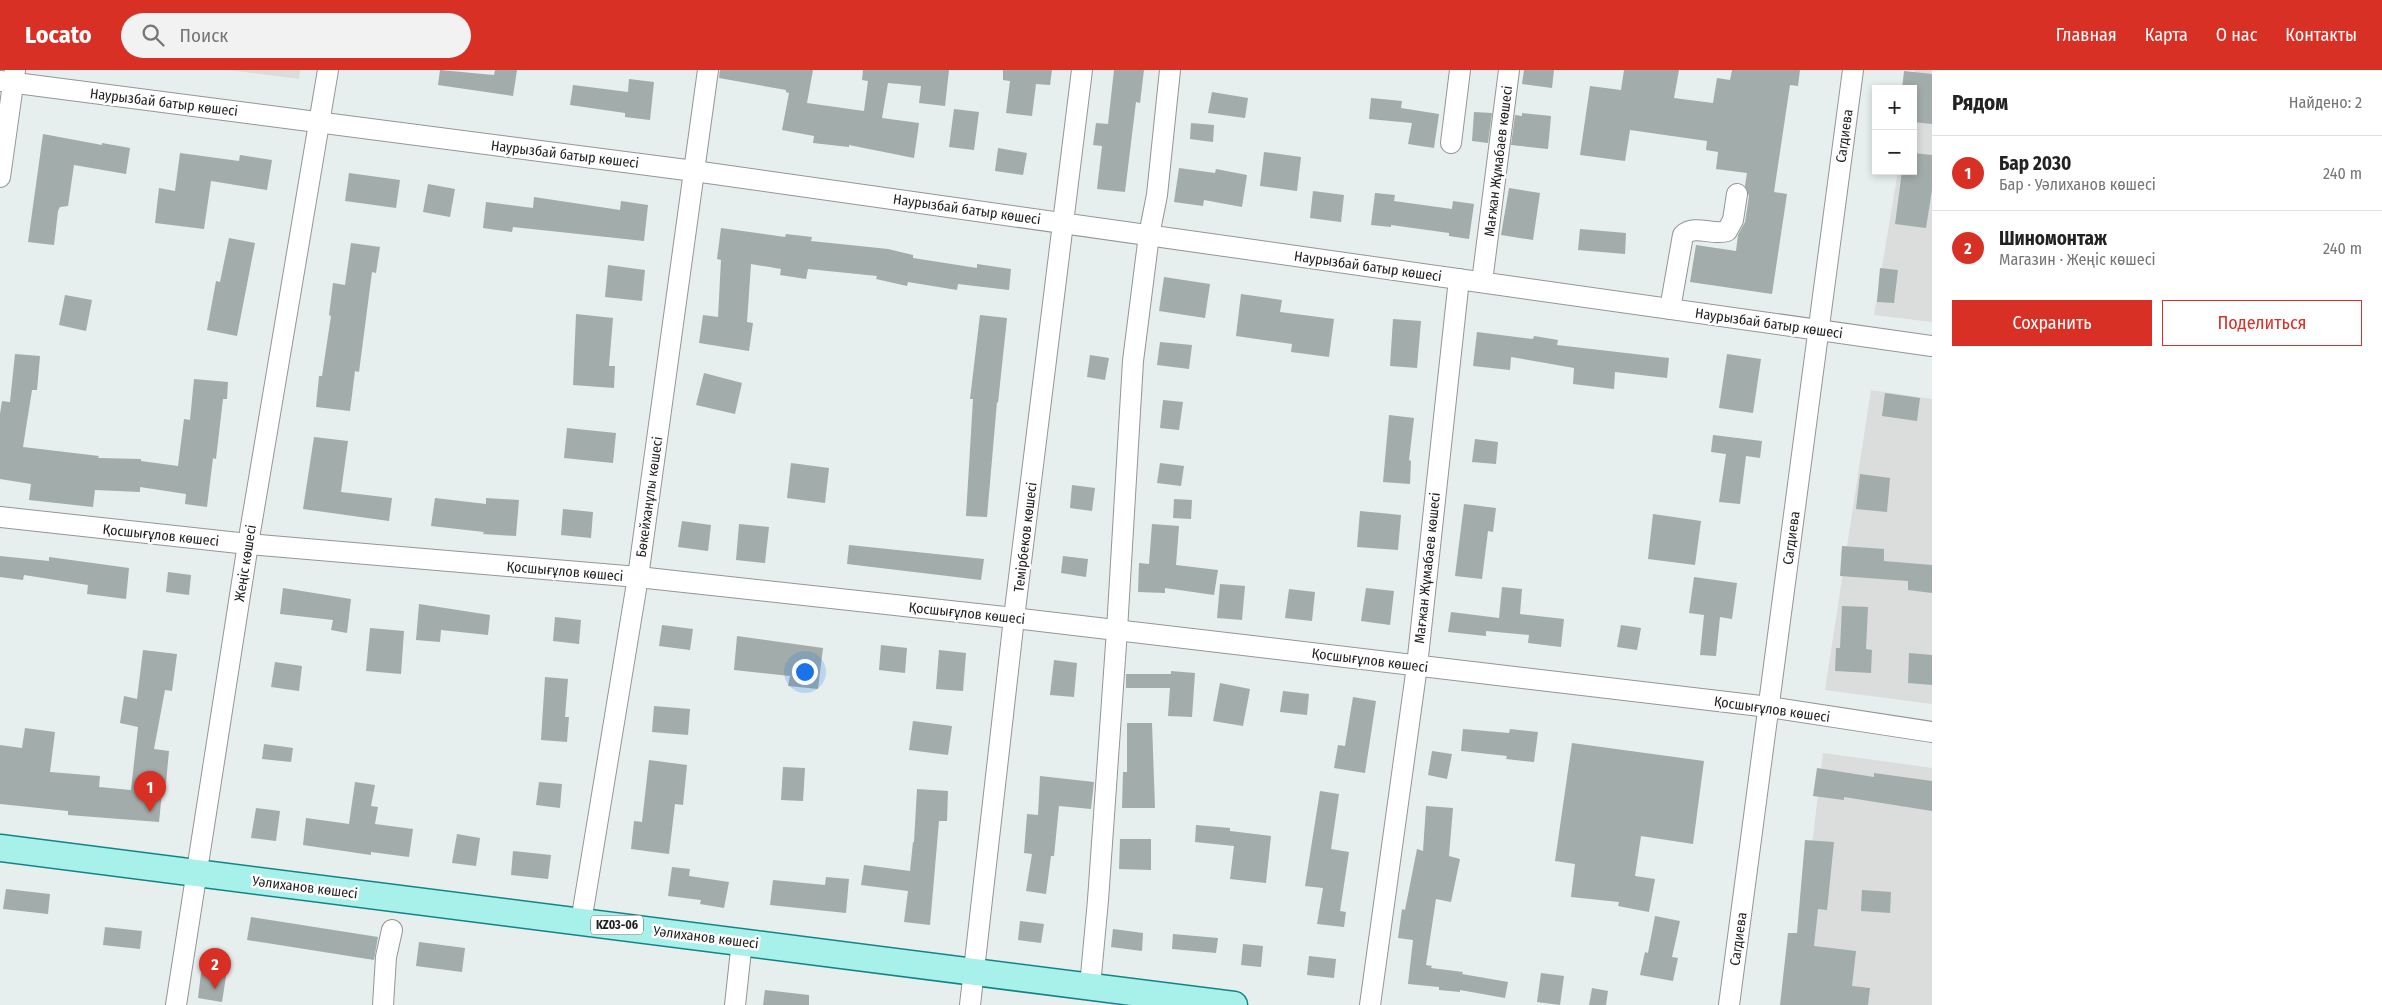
<!DOCTYPE html>
<html lang="ru">
<head>
<meta charset="utf-8">
<style>
  body { margin:0; font-family:"Fira Sans Condensed",sans-serif; background:#f2f2f2; color:#222 }
  .controls { position:absolute; right:15px; top:15px; display:grid; overflow:hidden; border-radius:0px; box-shadow:0 2px 8px #0003 }
  .controls button { width:45px; height:45px; display:grid; place-items:center; padding:0; border:0; border-bottom:1px solid #e0e0e0; background:#fff; color:#222; font:25px sans-serif }
  .you { position:absolute; left:804px; top:601px; width:18px; height:18px; margin:-12px; border:4px solid #fff; border-radius:50%; background:#1a73e8; box-shadow:0 0 0 8px #1a73e833 }
  .badge { display:grid; place-items:center; width:32px; height:32px; border-radius:50%; background:#d93025; color:#fff; font-size:16px; font-weight:700 }
  .pin { position:absolute; translate:-50% -41px; filter:drop-shadow(0 1px 2px #0008) }
  .pin::after { content:''; position:absolute; top:26px; width:18px; height:15px; background:inherit; clip-path:polygon(0 0,100% 0,50% 100%) }
  .list { margin:0; padding:0; list-style:none }
  h2 { display:flex; justify-content:space-between; align-items:center; height:65px; margin:0; padding:0 20px; font-size:21px }
  h2 small { font-size:16px; font-weight:400; color:#767676 }
  .list li { display:grid; grid-template-columns:32px 1fr auto; gap:15px; align-items:center; box-sizing:border-box; height:75px; padding:0 20px; border-top:1px solid #e0e0e0 }
  .list b { display:block; font-size:19px; white-space:nowrap }
  .list p { margin:0; font-size:16px; white-space:nowrap; color:#767676 }
  .list em { font-size:16px; font-style:normal; color:#767676 }
  .actions { display:flex; gap:10px; padding:15px 20px }
  .actions a { flex:1; padding:11px 0; border:1px solid #d93025; border-radius:0px; text-align:center; font-size:18px; color:#d93025 }
  .actions .main { background:#d93025; color:#fff }
  .icon { flex:none; width:28px; height:28px; fill:none; stroke:currentColor; stroke-width:2; stroke-linecap:round; stroke-linejoin:round }
  .map { position:relative; flex:none; width:1932px; height:935px; overflow:hidden }
  header { display:flex; align-items:center; gap:30px; box-sizing:border-box; height:70px; padding:0 25px; background:#d93025; color:#fff }
  header strong { font-size:24px }
  nav { display:flex; gap:28px; margin-inline-start:auto; font-size:18px }
  .search { width:350px; height:45px; background:#f2f2f2; display:flex; align-items:center; gap:12px; box-sizing:border-box; padding:0 18px; border-radius:28px; color:#767676; font-size:19px }
  main { display:flex }
  aside { flex:1; background:#fff }
  .map>svg:first-child { display:block }
  .residential { fill:#dbdcdc }
  .building { fill:#a2acaa }
  .lines { fill:none; stroke-linecap:round; stroke-linejoin:round }
  .minor-casing { stroke:#959595; stroke-width:22 }
  .major-casing { stroke:#128486; stroke-width:29 }
  .minor { stroke:#fff; stroke-width:20 }
  .major { stroke:#a8f0ea; stroke-width:26 }
  .labels { text-anchor:middle; stroke-width:5; stroke-linejoin:round; paint-order:stroke }
  .shield { fill:#fff; stroke:#626262; stroke-width:1 }
  .shield-label { font-size:12px; font-weight:bold; fill:#1e1e1e }
  .street-label { font-size:14px; fill:#1e1e1e; stroke:#fff }
</style>
</head>
<body>
<header>
<strong>Locato</strong>
<div class="search"><svg class="icon" aria-label="search" viewBox="0 0 24 24"><circle cx="10" cy="10" r="6"/><path d="M15 15l6 6"/></svg>Поиск</div>
<nav><a>Главная</a><a>Карта</a><a>О нас</a><a>Контакты</a></nav>
</header>
<main>
<div class="map">
<svg width="1932" height="935" viewBox="0 0 1932 935">
  <rect width="100%" height="100%" fill="#e6eeee"/>
  <!-- residential -->
  <g class="residential">
    <polygon points="230,0 300,0 299,9"/>
    <polygon points="1915,0 1932,0 1932,252 1874,245 1898,101 1913,101 1912,19"/>
    <polygon points="1871,320 1932,329 1932,634 1825,620"/>
    <polygon points="1823,683 1932,698 1932,935 1793,935"/>
  </g>
  <!-- building -->
  <g class="building">
    <polygon points="440,0 494,5 495,0 517,0 513,26 438,15"/>
    <polygon points="720,0 813,0 807,33 864,41 868,11 862,10 863,0 949,0 945,36 919,33 921,16 888,13 882,48 919,53 914,88 849,75 849,77 813,73 814,66 782,60 789,23 786,22 786,20 719,8"/>
    <polygon points="1003,0 1052,0 1050,15 1036,14 1032,46 1006,43 1010,11 1003,10"/>
    <polygon points="1114,0 1144,0 1140,33 1136,32 1125,122 1097,119 1102,76 1093,75 1096,53 1108,54"/>
    <polygon points="1524,0 1554,0 1552,18 1522,14"/>
    <polygon points="1624,0 1679,0 1674,28 1713,33 1717,8 1730,10 1732,0 1800,0 1798,16 1790,15 1774,122 1787,124 1772,224 1690,212 1696,175 1736,181 1738,165 1745,152 1749,126 1745,116 1747,103 1716,99 1718,82 1706,80 1707,71 1630,60 1625,91 1580,85 1590,16 1621,20"/>
    <polygon points="1904,1 1932,4 1932,54 1913,52 1913,19 1902,19"/>
    <polygon points="629,9 654,12 650,50 625,47 625,43 570,35 573,15 628,22"/>
    <polygon points="1212,22 1248,28 1245,48 1208,43"/>
    <polygon points="1371,28 1402,31 1401,38 1439,44 1434,78 1408,74 1412,53 1369,49"/>
    <polygon points="954,39 979,42 974,80 949,77"/>
    <polygon points="1474,42 1492,43 1488,73 1472,71"/>
    <polygon points="1522,43 1551,46 1548,79 1511,75 1515,45 1522,46"/>
    <polygon points="1191,53 1214,55 1213,72 1190,69"/>
    <polygon points="43,64 102,75 102,73 130,78 126,104 74,95 68,136 60,137 58,141 54,175 28,172"/>
    <polygon points="998,78 1027,83 1023,105 995,101"/>
    <polygon points="1264,82 1301,87 1297,121 1260,116"/>
    <polygon points="180,83 239,91 240,85 272,90 267,120 211,111 204,159 155,153 159,118 175,121"/>
    <polygon points="1913,83 1932,85 1932,120 1926,158 1895,154 1902,101 1913,101"/>
    <polygon points="1179,98 1215,103 1216,99 1247,105 1242,137 1204,130 1203,136 1174,132"/>
    <polygon points="349,103 400,110 396,138 345,131"/>
    <polygon points="428,114 455,119 450,147 423,142"/>
    <polygon points="1509,118 1540,123 1533,170 1501,165"/>
    <polygon points="1313,121 1344,125 1341,152 1310,148"/>
    <polygon points="1375,123 1395,125 1394,131 1452,139 1453,131 1474,134 1469,169 1449,166 1449,163 1391,155 1391,157 1371,155"/>
    <polygon points="534,127 620,140 621,131 648,135 644,171 513,157 512,162 483,158 486,132 533,138"/>
    <polygon points="721,158 785,167 786,164 812,167 811,171 888,179 913,185 913,188 977,198 977,194 1011,199 1009,220 958,214 957,220 908,212 907,216 876,209 877,206 808,199 806,209 780,205 781,199 751,194 747,252 753,253 749,281 699,273 703,245 718,247 721,190 717,189"/>
    <polygon points="1580,159 1626,163 1625,184 1578,180"/>
    <polygon points="229,168 255,173 237,266 207,260 216,211 220,212"/>
    <polygon points="351,173 380,177 376,203 372,202 359,302 355,301 350,341 316,337 319,306 322,306 331,246 329,245 333,213 345,215"/>
    <polygon points="608,195 645,200 642,231 605,227"/>
    <polygon points="1880,198 1898,200 1894,233 1877,232"/>
    <polygon points="1164,207 1210,214 1205,248 1159,241"/>
    <polygon points="1241,224 1282,230 1280,242 1334,249 1329,287 1291,282 1292,274 1236,266"/>
    <polygon points="65,225 92,230 86,261 59,255"/>
    <polygon points="576,244 613,248 609,296 615,296 614,318 573,315"/>
    <polygon points="980,245 1007,248 998,333 997,332 987,447 966,446 973,329 970,329"/>
    <polygon points="1393,249 1421,251 1417,298 1390,296"/>
    <polygon points="1477,262 1533,269 1534,266 1558,270 1557,275 1669,288 1667,308 1615,302 1614,319 1573,314 1574,298 1511,287 1510,300 1473,296"/>
    <polygon points="1160,272 1192,275 1189,299 1157,295"/>
    <polygon points="15,284 40,286 37,320 32,320 23,377 99,386 98,388 141,389 141,391 178,396 184,349 190,350 194,309 228,312 227,329 223,329 216,389 213,388 207,437 185,434 186,424 140,417 140,422 95,420 93,437 29,430 31,414 0,409 0,344 2,331 10,332"/>
    <polygon points="1727,284 1761,289 1753,343 1719,338"/>
    <polygon points="1090,285 1109,288 1105,310 1087,307"/>
    <polygon points="704,303 742,313 735,344 696,335"/>
    <polygon points="1885,323 1920,328 1917,351 1882,346"/>
    <polygon points="1163,330 1183,332 1179,360 1160,358"/>
    <polygon points="1389,345 1414,348 1409,390 1411,391 1410,414 1383,412"/>
    <polygon points="567,358 616,363 613,393 564,388"/>
    <polygon points="1713,365 1762,371 1760,388 1746,386 1740,434 1719,432 1726,384 1711,382"/>
    <polygon points="314,367 348,371 341,422 392,428 389,451 303,439"/>
    <polygon points="1475,369 1498,372 1496,394 1472,392"/>
    <polygon points="791,393 829,398 825,433 787,428"/>
    <polygon points="1160,393 1184,396 1181,416 1157,413"/>
    <polygon points="1860,404 1890,408 1887,442 1856,439"/>
    <polygon points="1072,415 1095,418 1092,441 1070,438"/>
    <polygon points="435,428 486,434 486,428 519,430 516,466 483,464 484,462 431,456"/>
    <polygon points="1174,429 1192,430 1191,449 1173,448"/>
    <polygon points="1464,434 1496,438 1493,462 1488,461 1482,509 1455,506"/>
    <polygon points="563,439 593,442 591,468 561,465"/>
    <polygon points="1360,441 1401,445 1398,480 1357,477"/>
    <polygon points="1653,444 1701,451 1695,495 1648,489"/>
    <polygon points="682,451 711,455 708,481 678,477"/>
    <polygon points="739,454 769,457 765,493 736,490"/>
    <polygon points="1152,454 1179,456 1176,495 1218,500 1214,525 1165,518 1165,523 1138,522 1139,493 1149,494"/>
    <polygon points="849,475 984,489 981,510 847,494"/>
    <polygon points="1842,476 1884,479 1884,491 1932,495 1932,523 1908,520 1908,511 1840,506"/>
    <polygon points="0,486 49,491 49,487 129,498 126,529 87,524 88,515 24,505 23,510 0,507"/>
    <polygon points="1063,486 1088,489 1086,507 1061,503"/>
    <polygon points="168,502 191,505 189,525 166,522"/>
    <polygon points="1694,507 1737,513 1732,549 1720,547 1716,586 1700,585 1704,545 1689,543"/>
    <polygon points="1220,514 1245,516 1242,550 1217,548"/>
    <polygon points="1502,517 1522,519 1520,544 1564,549 1561,577 1528,573 1529,565 1486,561 1486,566 1448,562 1451,542 1499,548"/>
    <polygon points="283,518 351,529 347,563 331,560 333,550 280,544"/>
    <polygon points="1366,518 1394,521 1390,555 1361,551"/>
    <polygon points="1289,519 1315,522 1312,551 1285,548"/>
    <polygon points="419,534 490,545 488,565 441,560 440,572 416,570"/>
    <polygon points="1842,536 1868,537 1866,579 1872,580 1871,603 1835,601 1836,578 1840,578"/>
    <polygon points="555,547 581,550 579,574 553,571"/>
    <polygon points="662,555 693,559 690,580 659,576"/>
    <polygon points="1621,555 1641,558 1637,580 1617,577"/>
    <polygon points="370,558 404,561 401,604 366,601"/>
    <polygon points="737,566 823,578 818,619 788,616 790,606 734,600"/>
    <polygon points="881,575 907,578 905,603 879,600"/>
    <polygon points="143,580 177,584 172,621 165,620 154,679 169,681 166,713 163,713 159,752 68,745 68,741 0,734 0,675 22,678 25,658 55,662 50,702 100,706 99,717 131,720 138,657 120,653 124,626 137,629"/>
    <polygon points="939,580 966,583 963,621 936,619"/>
    <polygon points="1909,583 1932,585 1932,615 1908,613"/>
    <polygon points="1054,590 1077,593 1074,627 1050,625"/>
    <polygon points="275,592 302,596 299,621 271,617"/>
    <polygon points="1171,601 1195,603 1192,647 1168,646 1170,618 1126,618 1126,604 1171,604"/>
    <polygon points="545,607 568,609 565,647 569,647 567,672 541,670"/>
    <polygon points="1220,613 1250,619 1243,656 1213,651"/>
    <polygon points="1283,621 1309,624 1307,645 1280,642"/>
    <polygon points="1353,627 1376,631 1365,703 1334,698 1338,675 1345,676"/>
    <polygon points="654,636 690,639 688,665 652,662"/>
    <polygon points="913,651 952,656 948,685 909,680"/>
    <polygon points="1127,653 1152,653 1155,738 1122,738 1123,702 1127,702"/>
    <polygon points="1463,659 1509,663 1510,659 1538,662 1534,692 1506,689 1507,686 1461,681"/>
    <polygon points="1572,673 1704,691 1693,774 1641,766 1635,806 1655,809 1649,842 1618,836 1619,832 1571,827 1575,794 1555,791"/>
    <polygon points="264,674 293,678 291,692 262,689"/>
    <polygon points="1432,681 1452,684 1447,709 1428,705"/>
    <polygon points="649,690 687,695 683,735 675,734 669,784 631,779 634,751 642,752"/>
    <polygon points="783,697 805,698 803,731 781,730"/>
    <polygon points="1817,698 1874,707 1874,703 1932,711 1932,741 1844,727 1844,730 1813,726"/>
    <polygon points="1040,706 1094,712 1091,739 1059,736 1054,786 1051,786 1046,824 1026,821 1032,784 1024,783 1027,744 1038,745"/>
    <polygon points="355,712 375,715 371,736 378,737 375,754 413,759 409,787 371,782 371,785 303,775 306,748 349,754"/>
    <polygon points="539,712 562,714 560,738 536,735"/>
    <polygon points="917,719 948,721 947,751 939,751 930,855 904,852 908,821 861,815 864,795 910,801 913,772 914,772"/>
    <polygon points="1320,721 1339,724 1331,779 1349,782 1340,841 1346,842 1344,857 1317,854 1323,818 1305,816"/>
    <polygon points="1426,736 1453,738 1449,786 1460,789 1451,832 1436,829 1426,895 1432,896 1431,898 1463,902 1462,904 1508,912 1505,928 1460,920 1460,922 1439,920 1439,917 1408,914 1413,870 1398,868 1402,839 1405,840 1417,779 1423,781"/>
    <polygon points="256,738 280,741 276,771 251,768"/>
    <polygon points="1196,755 1230,758 1230,761 1271,766 1266,813 1230,809 1234,776 1195,772"/>
    <polygon points="457,764 480,768 476,796 452,793"/>
    <polygon points="1120,769 1151,769 1151,800 1119,799"/>
    <polygon points="1805,770 1834,772 1827,840 1818,839 1814,876 1856,881 1852,916 1870,918 1868,935 1780,935 1788,863 1797,863"/>
    <polygon points="513,781 551,785 548,809 511,805"/>
    <polygon points="672,797 690,799 689,806 729,812 724,838 700,834 701,830 668,826"/>
    <polygon points="826,807 849,809 846,843 770,835 773,810 825,815"/>
    <polygon points="6,819 50,824 48,844 3,839"/>
    <polygon points="1862,820 1891,822 1890,843 1861,841"/>
    <polygon points="1655,846 1680,851 1672,887 1678,888 1673,911 1640,905 1645,882 1648,883"/>
    <polygon points="251,847 378,867 374,890 247,870"/>
    <polygon points="1020,851 1044,854 1041,873 1018,870"/>
    <polygon points="105,857 142,861 140,879 103,875"/>
    <polygon points="1113,859 1143,863 1142,881 1111,877"/>
    <polygon points="1173,864 1218,868 1216,883 1172,879"/>
    <polygon points="419,872 465,878 462,902 416,896"/>
    <polygon points="1243,874 1263,876 1261,897 1241,895"/>
    <polygon points="1309,886 1336,889 1334,908 1307,905"/>
    <polygon points="201,903 226,906 222,932 198,928"/>
    <polygon points="1541,903 1564,906 1560,935 1537,932"/>
    <polygon points="1592,918 1608,921 1606,935 1589,935"/>
    <polygon points="765,920 809,925 809,935 763,935"/>
  </g>
  <g class="lines">
    <!-- minor casing -->
    <g class="minor-casing">
      <g id="minor">
        <polyline points="0,11 694,101 1932,276"/>
        <polyline points="1451,73 1460,0"/>
        <polyline points="0,107 15,0"/>
        <polyline points="1482,212 1509,0"/>
        <path d="M1670,239L1683,165C1695,154 1713,166 1727,161L1733,150L1737,124"/>
        <polyline points="0,447 248,474 638,507 1014,548 1769,637 1932,662"/>
        <polyline points="581,852 638,507 708,0"/>
        <polyline points="1090,916 1098,830 1117,560 1133,291 1149,165 1157,125 1170,0"/>
        <polyline points="176,935 248,474 328,0"/>
        <polyline points="383,935 386,887 392,860"/>
        <polyline points="735,935 742,871"/>
        <polyline points="970,935 1014,548 1082,0"/>
        <polyline points="1370,935 1417,596 1459,209"/>
        <polyline points="1729,935 1853,0"/>
      </g>
    </g>
    <!-- major casing -->
    <g class="major-casing">
      <polyline id="major" points="0,778 1234,935"/>
    </g>
    <!-- minor -->
    <use href="#minor" class="minor"/>
    <!-- major -->
    <use href="#major" class="major"/>
  </g>
  <g class="labels">
    <!-- shield labels -->
    <rect class="shield" x="591" y="845.5" width="52" height="19" rx="4"/>
    <g class="shield-label">
      <text x="617" y="859">KZ03-06</text>
    </g>
    <!-- street labels -->
    <g class="street-label">
      <text transform="translate(164 32) rotate(7)" y="5">Наурызбай батыр көшесі</text>
      <text transform="translate(1844 66) rotate(-82)" y="5">Сагдиева</text>
      <text transform="translate(565 84) rotate(7)" y="5">Наурызбай батыр көшесі</text>
      <text transform="translate(1498 91) rotate(-83)" y="5">Мағжан Жұмабаев көшесі</text>
      <text transform="translate(967 139) rotate(8)" y="5">Наурызбай батыр көшесі</text>
      <text transform="translate(1368 196) rotate(8)" y="5">Наурызбай батыр көшесі</text>
      <text transform="translate(1769 253) rotate(8)" y="5">Наурызбай батыр көшесі</text>
      <text transform="translate(649 427) rotate(-82)" y="5">Бөкейханұлы көшесі</text>
      <text transform="translate(161 465) rotate(6)" y="5">Қосшығұлов көшесі</text>
      <text transform="translate(1025 467) rotate(-83)" y="5">Темірбеков көшесі</text>
      <text transform="translate(1791 468) rotate(-82)" y="5">Сагдиева</text>
      <text transform="translate(245 493) rotate(-81)" y="5">Жеңіс көшесі</text>
      <text transform="translate(1427 498) rotate(-84)" y="5">Мағжан Жұмабаев көшесі</text>
      <text transform="translate(565 501) rotate(5)" y="5">Қосшығұлов көшесі</text>
      <text transform="translate(967 543) rotate(6)" y="5">Қосшығұлов көшесі</text>
      <text transform="translate(1370 590) rotate(7)" y="5">Қосшығұлов көшесі</text>
      <text transform="translate(1772 639) rotate(8)" y="5">Қосшығұлов көшесі</text>
      <text transform="translate(305 817) rotate(7)" y="5">Уәлиханов көшесі</text>
      <text transform="translate(706 867) rotate(7)" y="5">Уәлиханов көшесі</text>
      <text transform="translate(1738 869) rotate(-82)" y="5">Сагдиева</text>
    </g>
  </g>
</svg>
<div class="controls">
<button>+</button>
<button>−</button>
</div>
<div class="you"></div>
<div class="pin badge" style="left:150px;top:742px">1</div>
<div class="pin badge" style="left:215px;top:919px">2</div>
</div>
<aside>
<h2>Рядом<small>Найдено: 2</small></h2>
<ul class="list">
<li><span class="badge">1</span><div><b>Бар 2030</b><p>Бар · Уәлиханов көшесі</p></div><em>240 m</em></li>
<li><span class="badge">2</span><div><b>Шиномонтаж</b><p>Магазин · Жеңіс көшесі</p></div><em>240 m</em></li>
</ul>
<div class="actions"><a class="main">Сохранить</a><a>Поделиться</a></div>
</aside>
</main>
</body>
</html>
